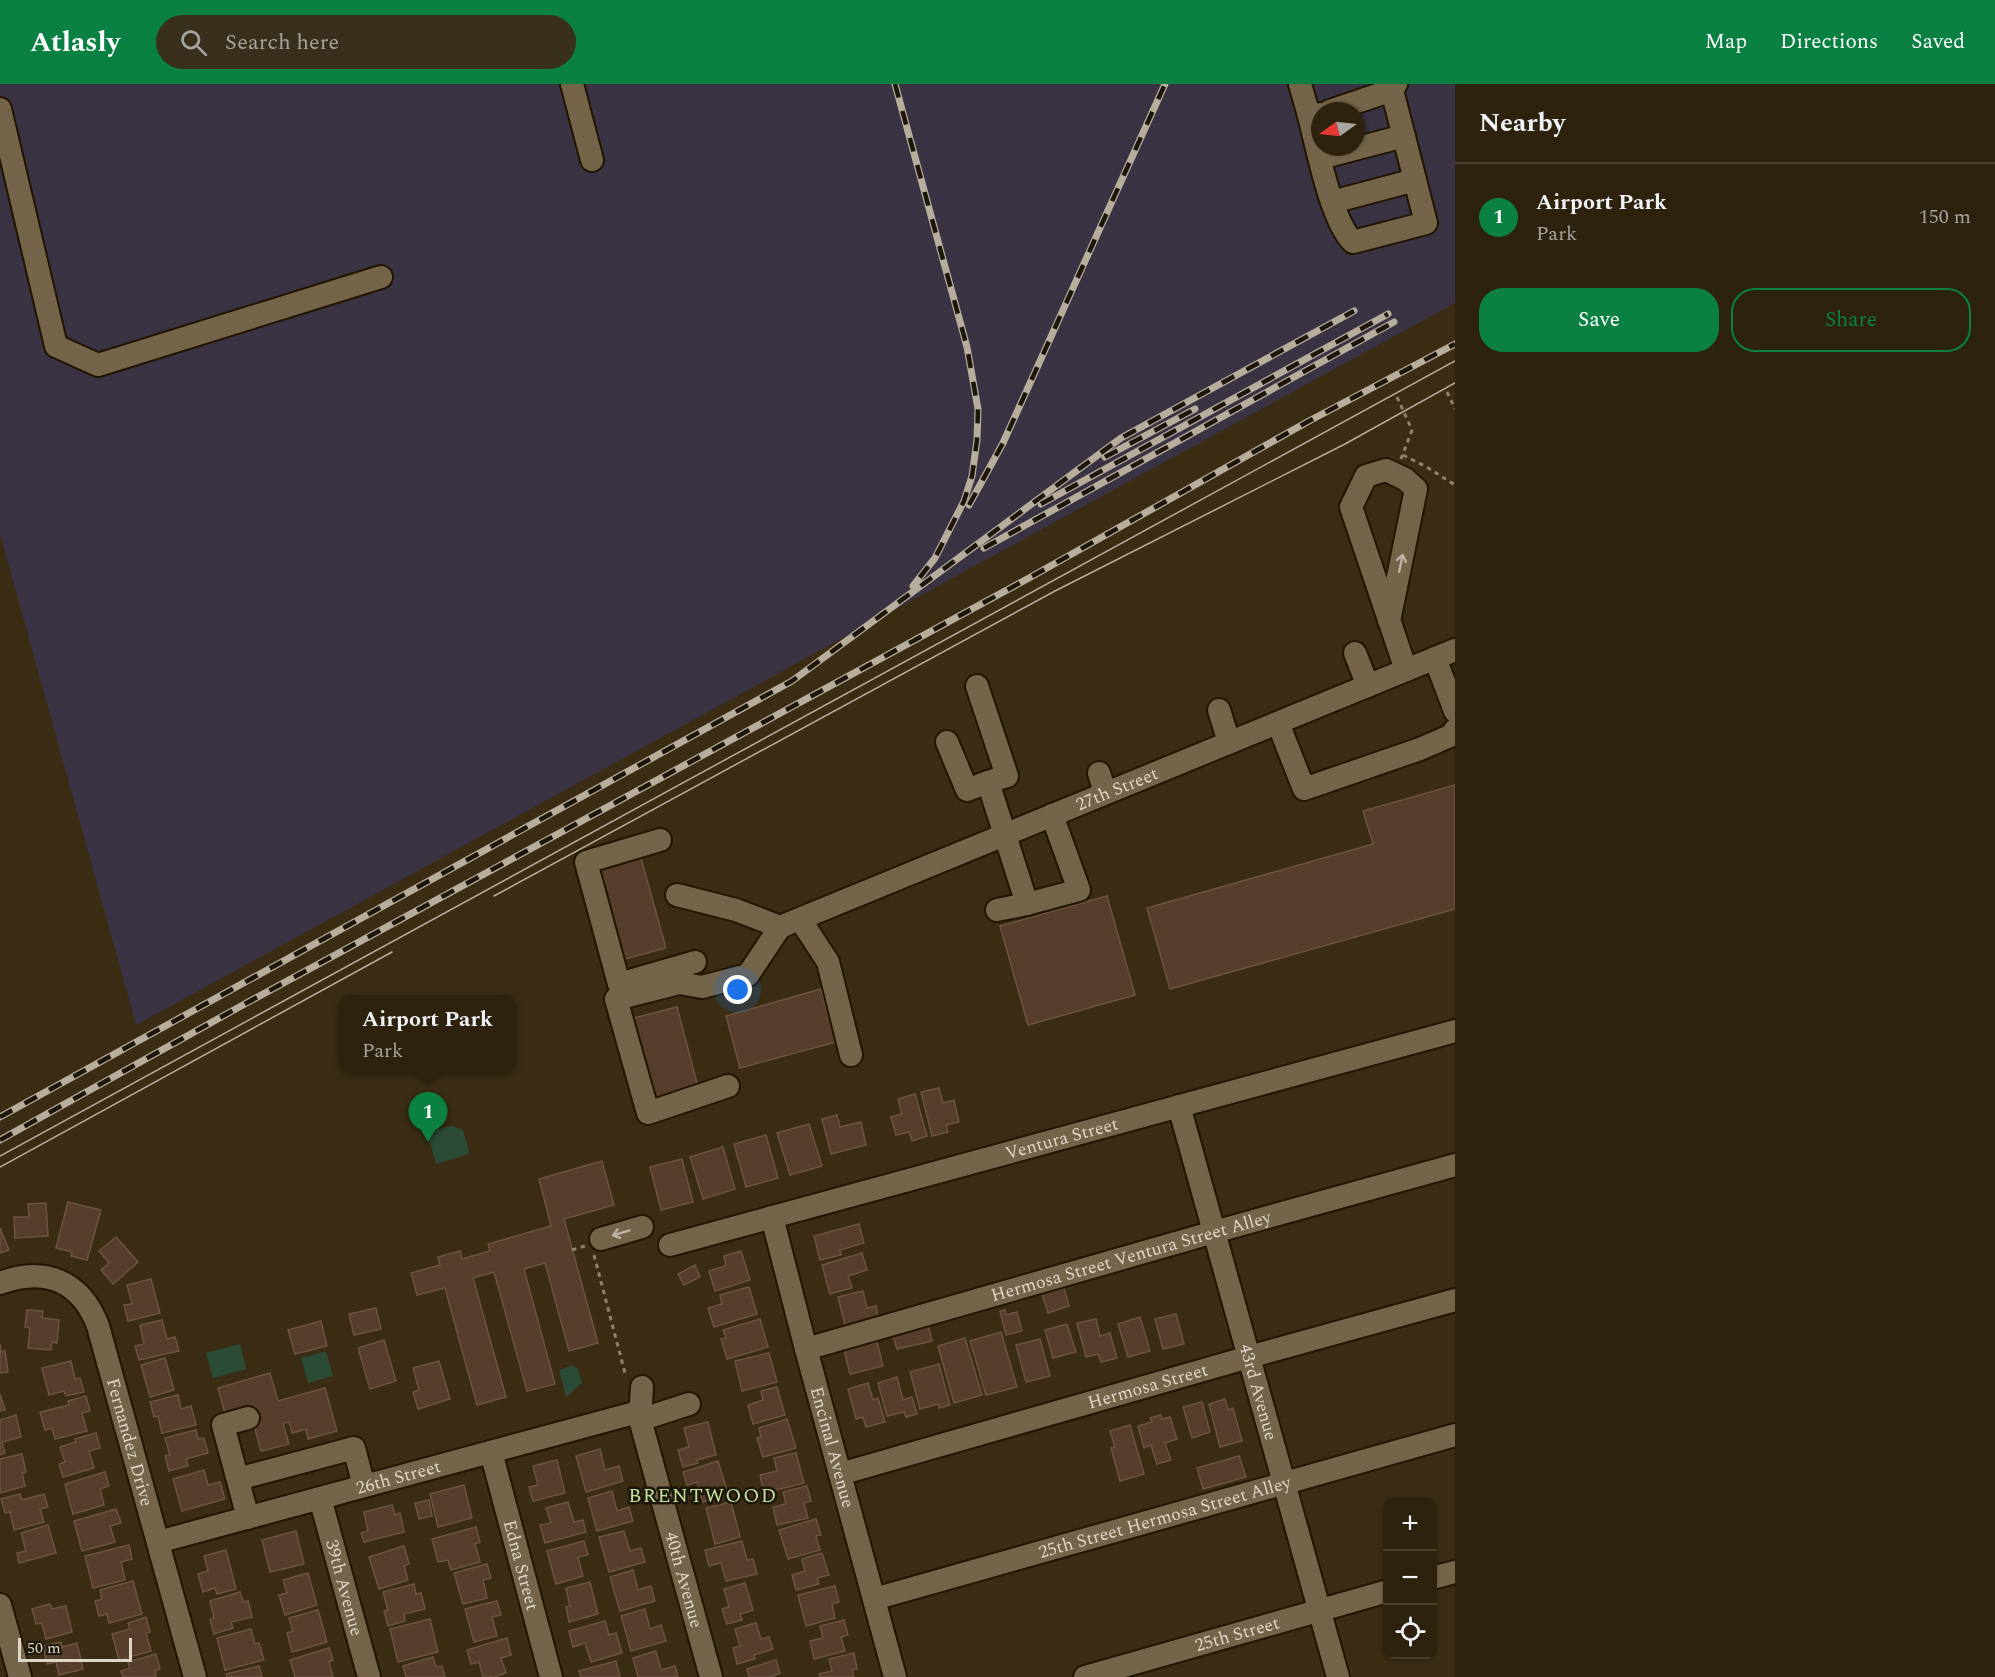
<!DOCTYPE html>
<html lang="en">
<head>
<meta charset="utf-8">
<style>
  body { margin:0; font-family:Spectral,serif; background:#382f1c; color:#f1f3f6 }
  .controls { position:absolute; right:18px; bottom:18px; display:grid; overflow:hidden; border-radius:12px; box-shadow:0 2px 4px #0004 }
  .controls button { width:54px; height:54px; display:grid; place-items:center; padding:0; border:0; border-bottom:2px solid #483f2e; background:#2c220e; color:#f1f3f6; font:30px sans-serif }
  .compass { position:absolute; left:1311px; top:18px; width:54px; height:54px; border-radius:50%; background:#2c220e; box-shadow:0 2px 4px #0004; rotate:255deg }
  .scale { position:absolute; left:18px; bottom:15px; width:114px; box-sizing:border-box; padding-left:6px; border:3px solid #ded6c7; border-top:0; font-size:16px; line-height:21px; white-space:nowrap; color:#ded6c7; -webkit-text-stroke:4px #1c160b; paint-order:stroke }
  .you { position:absolute; left:738px; top:906px; width:21px; height:21px; margin:-15px; border:4px solid #fff; border-radius:50%; background:#1a73e8; box-shadow:0 0 0 9px #1a73e833 }
  .badge { display:grid; place-items:center; width:39px; height:39px; border-radius:50%; background:#0b8043; color:#fff; font-size:20px; font-weight:700 }
  .pin { position:absolute; translate:-50% -50px; filter:drop-shadow(0 2px 3px #0008) }
  .pin::after { content:''; position:absolute; top:32px; width:21px; height:18px; background:inherit; clip-path:polygon(0 0,100% 0,50% 100%) }
  .popup { position:absolute; left:339px; top:911px; width:177px; height:78px; box-sizing:border-box; display:grid; place-content:center; border-radius:12px; background:#2c220e; filter:drop-shadow(0 2px 4px #0005); font-size:20px; white-space:nowrap; color:#a6a49e }
  .popup b { font-size:22px; color:#f1f3f6 }
  .popup::after { content:''; position:absolute; left:50%; top:100%; margin-left:-12px; border:12px solid transparent; border-top-color:#2c220e }
  .list { margin:0; padding:0; list-style:none }
  h2 { display:flex; justify-content:space-between; align-items:center; height:78px; margin:0; padding:0 24px; font-size:26px }
  h2 small { font-size:20px; font-weight:400; color:#a6a49e }
  .list li { display:grid; grid-template-columns:39px 1fr auto; gap:18px; align-items:center; box-sizing:border-box; height:108px; padding:0 24px; border-top:2px solid #483f2e }
  .list b { display:block; font-size:22px; white-space:nowrap }
  .list p { margin:0; font-size:20px; white-space:nowrap; color:#a6a49e }
  .list em { font-size:20px; font-style:normal; color:#a6a49e }
  .actions { display:flex; gap:12px; padding:18px 24px }
  .actions a { flex:1; padding:14px 0; border:2px solid #0b8043; border-radius:24px; text-align:center; font-size:21px; color:#0b8043 }
  .actions .main { background:#0b8043; color:#fff }
  .icon { flex:none; width:33px; height:33px; fill:none; stroke:currentColor; stroke-width:2; stroke-linecap:round; stroke-linejoin:round }
  .map { position:relative; flex:none; width:1455px; height:1593px; overflow:hidden }
  header { display:flex; align-items:center; gap:36px; box-sizing:border-box; height:84px; padding:0 30px; background:#0b8043; color:#fff }
  header strong { font-size:28px }
  nav { display:flex; gap:33px; margin-inline-start:auto; font-size:21px }
  .search { width:420px; height:54px; background:#382f1c; display:flex; align-items:center; gap:15px; box-sizing:border-box; padding:0 21px; border-radius:33px; color:#a6a49e; font-size:22px }
  main { display:flex }
  aside { flex:1; background:#2c220e }
  .map>svg:first-child { display:block }
  .industrial { fill:#3a3343; fill-rule:evenodd }
  .green { fill:#2b4b37 }
  .building { fill:#573e2c; stroke:#6c5340; stroke-width:1.5 }
  .lines { fill:none; stroke-linecap:round; stroke-linejoin:round }
  .minor-casing { stroke:#211500; stroke-width:26 }
  .path { stroke:#8c826d; stroke-width:3; stroke-dasharray:4.5 4.5; stroke-linecap:butt }
  .minor { stroke:#74654a; stroke-width:22 }
  .tram { stroke:#b7ad9c; stroke-width:1.5 }
  .rail-casing { stroke:#b7ad9c; stroke-width:7 }
  .rail { stroke:#1c160b; stroke-width:4.5; stroke-dasharray:14; stroke-linecap:butt }
  .oneway { stroke:#beb4a2 }
  .labels { text-anchor:middle; stroke-width:5; stroke-linejoin:round; paint-order:stroke }
  .street-label { font-size:18px; fill:#ded6c7; stroke:#1c160b }
  .neighbourhood-label { font-size:20px; letter-spacing:1.5px; fill:#c3e098; stroke:#1c160b }
</style>
</head>
<body>
<header>
<strong>Atlasly</strong>
<div class="search"><svg class="icon" aria-label="search" viewBox="0 0 24 24"><circle cx="10" cy="10" r="6"/><path d="M15 15l6 6"/></svg>Search here</div>
<nav><a>Map</a><a>Directions</a><a>Saved</a></nav>
</header>
<main>
<div class="map">
<svg width="1455" height="1593" viewBox="0 0 1455 1593">
  <rect width="100%" height="100%" fill="#3a2d13"/>
  <!-- industrial -->
  <path class="industrial" d="M0,0H1455V219L136,941L0,450ZM1320,27H1356V63H1320Z"/>
  <!-- green -->
  <g class="green">
    <polygon points="452,1042 463,1046 469,1067 468,1070 436,1080 428,1051 431,1046"/>
    <polygon points="240,1260 246,1285 213,1294 206,1269"/>
    <polygon points="326,1267 333,1292 308,1299 301,1274"/>
    <polygon points="572,1281 578,1285 582,1299 566,1313 559,1286"/>
  </g>
  <!-- building -->
  <g class="building">
    <polygon points="1455,701 1455,825 1170,905 1147,824 1373,760 1363,727"/>
    <polygon points="639,767 666,864 617,877 591,781"/>
    <polygon points="1107,812 1135,911 1028,941 1000,842"/>
    <polygon points="821,905 836,958 740,984 726,932"/>
    <polygon points="677,923 698,1003 656,1016 630,935"/>
    <polygon points="939,1004 943,1019 954,1016 959,1038 946,1041 948,1048 932,1052 921,1008"/>
    <polygon points="915,1010 927,1052 912,1057 909,1048 896,1051 891,1033 902,1030 898,1015"/>
    <polygon points="837,1031 840,1043 861,1038 866,1061 831,1070 822,1035"/>
    <polygon points="809,1040 822,1082 790,1091 777,1049"/>
    <polygon points="766,1051 778,1094 746,1103 734,1060"/>
    <polygon points="723,1063 735,1105 703,1115 690,1073"/>
    <polygon points="682,1075 693,1118 661,1126 650,1083"/>
    <polygon points="602,1077 614,1121 564,1135 598,1259 569,1267 545,1179 524,1185 555,1300 527,1307 494,1188 473,1194 506,1313 477,1321 445,1204 417,1211 411,1189 440,1181 438,1173 460,1167 462,1175 490,1167 488,1160 551,1142 539,1095"/>
    <polygon points="68,1118 101,1126 87,1176 71,1172 72,1168 56,1164"/>
    <polygon points="46,1119 48,1152 15,1154 14,1133 29,1133 28,1120"/>
    <polygon points="859,1140 864,1159 840,1166 841,1171 820,1176 814,1152"/>
    <polygon points="0,1144 9,1166 0,1169"/>
    <polygon points="116,1153 138,1178 113,1200 101,1186 109,1179 99,1167"/>
    <polygon points="741,1167 750,1196 715,1207 709,1187 726,1182 724,1172"/>
    <polygon points="862,1169 867,1186 848,1192 852,1204 830,1210 822,1181"/>
    <polygon points="695,1181 700,1193 684,1201 678,1190"/>
    <polygon points="151,1195 160,1229 128,1237 124,1221 132,1220 127,1201"/>
    <polygon points="1063,1201 1069,1222 1048,1229 1041,1207"/>
    <polygon points="749,1203 757,1230 714,1243 708,1224 722,1220 720,1211"/>
    <polygon points="863,1207 867,1224 876,1222 878,1233 845,1241 838,1213"/>
    <polygon points="376,1224 381,1245 354,1251 349,1230"/>
    <polygon points="27,1226 43,1227 42,1234 59,1236 57,1259 52,1258 51,1266 28,1264 30,1244 25,1243"/>
    <polygon points="1005,1226 1006,1231 1017,1228 1022,1247 1006,1251 1000,1227"/>
    <polygon points="1176,1230 1184,1260 1163,1265 1155,1235"/>
    <polygon points="1140,1233 1150,1267 1128,1273 1118,1240"/>
    <polygon points="760,1235 768,1263 727,1275 721,1255 726,1254 723,1246"/>
    <polygon points="1096,1235 1100,1252 1110,1249 1117,1274 1101,1278 1098,1270 1086,1273 1077,1239"/>
    <polygon points="162,1236 167,1255 175,1253 179,1267 139,1276 135,1262 144,1260 140,1241"/>
    <polygon points="321,1237 327,1262 295,1270 288,1246"/>
    <polygon points="928,1240 932,1257 897,1265 892,1249"/>
    <polygon points="1067,1240 1076,1268 1053,1274 1045,1246"/>
    <polygon points="1001,1248 1017,1303 986,1311 970,1257"/>
    <polygon points="965,1254 982,1311 954,1319 938,1262"/>
    <polygon points="868,1255 870,1260 877,1258 883,1282 850,1290 843,1261"/>
    <polygon points="1040,1255 1050,1292 1026,1298 1016,1261"/>
    <polygon points="384,1256 396,1297 370,1305 358,1264"/>
    <polygon points="0,1260 1,1268 5,1267 8,1288 0,1289"/>
    <polygon points="769,1269 777,1298 742,1307 735,1277"/>
    <polygon points="165,1274 174,1306 150,1313 141,1281"/>
    <polygon points="71,1277 75,1295 80,1294 84,1308 66,1312 64,1307 49,1311 42,1284"/>
    <polygon points="439,1277 450,1315 418,1325 413,1308 419,1306 413,1284"/>
    <polygon points="939,1280 950,1321 939,1324 938,1320 920,1325 910,1288"/>
    <polygon points="270,1289 278,1317 325,1304 337,1347 308,1355 306,1345 292,1349 289,1338 283,1339 289,1360 261,1367 250,1326 226,1333 218,1304"/>
    <polygon points="897,1293 903,1316 912,1313 917,1330 906,1333 904,1328 887,1332 878,1299"/>
    <polygon points="868,1299 873,1316 878,1314 885,1338 866,1343 863,1333 856,1335 848,1305"/>
    <polygon points="777,1303 785,1331 753,1340 748,1321 763,1316 761,1307"/>
    <polygon points="0,1310 5,1326 0,1327"/>
    <polygon points="178,1311 181,1325 191,1322 196,1341 162,1349 158,1332 154,1333 150,1318"/>
    <polygon points="86,1312 90,1327 82,1329 87,1347 55,1355 52,1344 45,1346 40,1328 69,1321 68,1317"/>
    <polygon points="1225,1315 1228,1326 1233,1324 1242,1357 1220,1363 1209,1320"/>
    <polygon points="1202,1318 1210,1348 1192,1354 1183,1323"/>
    <polygon points="16,1331 21,1353 2,1358 5,1369 0,1371 0,1336"/>
    <polygon points="1161,1331 1162,1335 1170,1333 1177,1355 1165,1359 1171,1376 1157,1380 1151,1361 1144,1364 1138,1342 1152,1338 1150,1334"/>
    <polygon points="787,1335 796,1364 763,1373 757,1354 761,1353 759,1344"/>
    <polygon points="708,1338 716,1371 697,1376 698,1379 683,1383 678,1366 689,1363 684,1344"/>
    <polygon points="1130,1341 1144,1390 1120,1397 1111,1364 1115,1363 1110,1347"/>
    <polygon points="196,1346 198,1355 204,1354 208,1369 186,1375 188,1382 169,1387 165,1372 170,1371 165,1354"/>
    <polygon points="96,1349 100,1364 89,1367 94,1384 63,1393 59,1380 65,1378 60,1363 76,1358 75,1355"/>
    <polygon points="600,1365 605,1386 619,1382 623,1397 586,1408 576,1372"/>
    <polygon points="796,1369 804,1399 764,1409 760,1391 777,1387 774,1374"/>
    <polygon points="22,1370 26,1388 22,1389 25,1402 0,1409 0,1375"/>
    <polygon points="1239,1372 1246,1393 1203,1405 1197,1384"/>
    <polygon points="557,1376 565,1409 533,1417 529,1403 538,1401 533,1382"/>
    <polygon points="718,1377 728,1410 703,1418 697,1398 687,1401 683,1388"/>
    <polygon points="204,1386 208,1401 220,1398 225,1415 182,1427 173,1395"/>
    <polygon points="105,1388 109,1402 100,1405 104,1421 73,1430 65,1400"/>
    <polygon points="464,1401 472,1434 438,1443 430,1410"/>
    <polygon points="807,1402 811,1417 804,1419 808,1434 777,1441 773,1423 786,1420 783,1408"/>
    <polygon points="612,1407 617,1427 629,1423 633,1437 597,1447 588,1414"/>
    <polygon points="20,1410 22,1416 44,1410 48,1423 40,1425 44,1438 14,1446 10,1428 5,1429 1,1415"/>
    <polygon points="429,1416 432,1432 419,1435 415,1419"/>
    <polygon points="568,1418 574,1438 583,1436 586,1448 545,1459 540,1441 551,1439 546,1424"/>
    <polygon points="731,1418 740,1453 715,1460 706,1424"/>
    <polygon points="392,1421 395,1431 400,1429 404,1448 364,1458 361,1449 368,1447 364,1428"/>
    <polygon points="116,1425 121,1439 110,1442 115,1458 82,1467 74,1437"/>
    <polygon points="816,1435 821,1451 816,1452 820,1466 788,1475 779,1446"/>
    <polygon points="48,1441 56,1469 19,1479 17,1469 26,1467 21,1449"/>
    <polygon points="476,1443 480,1458 475,1460 480,1478 451,1486 448,1476 438,1478 432,1455"/>
    <polygon points="296,1447 304,1480 270,1488 262,1456"/>
    <polygon points="624,1447 630,1467 641,1464 645,1478 609,1488 599,1453"/>
    <polygon points="584,1457 588,1471 578,1473 583,1492 556,1500 547,1467"/>
    <polygon points="742,1457 747,1476 753,1475 757,1490 726,1497 721,1479 709,1482 705,1466"/>
    <polygon points="129,1461 132,1475 121,1478 125,1496 93,1504 85,1472"/>
    <polygon points="404,1462 409,1480 404,1482 408,1496 379,1505 369,1473"/>
    <polygon points="226,1466 236,1505 217,1510 215,1504 203,1508 198,1490 208,1487 204,1472"/>
    <polygon points="822,1469 829,1491 817,1494 819,1500 796,1506 792,1491 805,1487 802,1475"/>
    <polygon points="487,1480 491,1494 483,1496 487,1514 463,1520 454,1489"/>
    <polygon points="633,1486 638,1506 651,1502 655,1517 620,1527 610,1493"/>
    <polygon points="308,1489 317,1521 285,1531 279,1511 287,1509 283,1496"/>
    <polygon points="133,1497 142,1530 109,1539 107,1530 99,1532 95,1517 102,1515 100,1506"/>
    <polygon points="590,1498 598,1530 569,1538 566,1523 570,1522 566,1504"/>
    <polygon points="745,1499 753,1526 740,1530 742,1536 727,1540 722,1525 729,1523 724,1505"/>
    <polygon points="414,1500 416,1510 421,1509 425,1525 404,1530 405,1537 388,1542 384,1527 388,1526 383,1508"/>
    <polygon points="835,1502 839,1518 832,1520 835,1534 806,1542 798,1511"/>
    <polygon points="240,1508 243,1518 248,1517 252,1533 231,1538 233,1544 214,1550 210,1535 214,1534 210,1517"/>
    <polygon points="497,1517 501,1531 492,1533 497,1552 474,1558 465,1525"/>
    <polygon points="50,1520 52,1525 66,1522 72,1548 46,1555 42,1539 36,1540 32,1525"/>
    <polygon points="645,1525 650,1545 661,1541 666,1557 631,1567 621,1532"/>
    <polygon points="318,1526 327,1558 292,1568 287,1549 293,1547 289,1534"/>
    <polygon points="146,1533 150,1548 146,1549 151,1567 119,1576 112,1550 130,1545 128,1539"/>
    <polygon points="430,1535 438,1568 398,1578 390,1545"/>
    <polygon points="844,1536 848,1551 841,1553 845,1567 814,1575 810,1557 823,1554 820,1542"/>
    <polygon points="605,1537 609,1551 616,1549 622,1569 591,1578 585,1559 573,1563 569,1547"/>
    <polygon points="756,1539 761,1555 769,1553 773,1565 754,1571 755,1575 737,1580 733,1564 740,1562 735,1545"/>
    <polygon points="251,1545 255,1560 259,1559 264,1576 225,1586 217,1554"/>
    <polygon points="507,1554 511,1571 501,1574 506,1589 494,1593 483,1593 479,1578 471,1580 467,1566"/>
    <polygon points="61,1558 62,1563 77,1559 83,1585 59,1591 56,1578 47,1580 43,1562"/>
    <polygon points="329,1564 333,1576 329,1578 333,1593 295,1593 290,1576"/>
    <polygon points="656,1567 661,1586 675,1582 678,1593 638,1593 633,1574"/>
    <polygon points="854,1569 857,1585 852,1586 854,1593 820,1593 819,1590 832,1587 829,1575"/>
    <polygon points="156,1570 160,1585 155,1587 156,1593 123,1593 121,1587 130,1584 128,1578"/>
    <polygon points="433,1573 436,1583 442,1582 445,1593 406,1593 403,1582"/>
    <polygon points="776,1576 780,1589 771,1593 749,1593 747,1585"/>
    <polygon points="616,1577 620,1593 581,1593 579,1587"/>
    <polygon points="259,1582 262,1593 227,1593 226,1590"/>
  </g>
  <g class="lines">
    <!-- minor casing -->
    <g class="minor-casing">
      <g id="minor">
        <polyline points="572,0 592,76"/>
        <polyline points="1300,0 1308,28 1314,32 1320,30"/>
        <polyline points="0,25 56,262 98,281 381,193"/>
        <polyline points="1330,27 1392,6 1396,0"/>
        <path d="M1308,28C1317,61 1330,135 1353,158L1426,139L1392,6"/>
        <polyline points="1320,74 1404,52"/>
        <polyline points="1332,118 1415,96"/>
        <polyline points="1389,537 1416,405 1405,395 1386,386 1366,392 1351,423 1406,586"/>
        <polyline points="1355,569 1368,602"/>
        <polyline points="1435,574 1455,627"/>
        <polyline points="977,602 1007,692 988,698"/>
        <polyline points="1219,626 1229,658"/>
        <polyline points="1278,639 1304,705 1420,665 1452,651 1455,646"/>
        <polyline points="947,658 967,706 988,698 1027,820 997,826"/>
        <polyline points="1099,689 1105,709"/>
        <polyline points="660,756 586,778 619,900 695,878"/>
        <polyline points="677,811 736,826 780,843"/>
        <polyline points="1027,820 1079,806 1052,731"/>
        <polyline points="800,835 828,878 851,971"/>
        <path id="s1" d="M780,843L1455,566"/>
        <polyline points="728,1002 648,1029 616,915 679,899 702,903 748,891 780,843"/>
        <path id="s2" d="M1179,1022L1338,1593"/>
        <path id="s3" d="M772,1133L806,1265L895,1593"/>
        <polyline points="601,1155 642,1143"/>
        <path id="s4" d="M670,1161L1455,947"/>
        <path id="s5" d="M0,1199C45,1182 81,1197 98,1242L195,1593"/>
        <path id="s6" d="M806,1265L1214,1148L1455,1081"/>
        <path id="s7" d="M638,1328L711,1593"/>
        <polyline points="638,1328 641,1319 642,1303"/>
        <polyline points="639,1330 652,1332 689,1320"/>
        <polyline points="248,1334 223,1341 248,1434"/>
        <path id="s8" d="M491,1368L551,1593"/>
        <path id="s9" d="M840,1390L1249,1273L1455,1216"/>
        <polyline points="238,1395 354,1364 364,1402"/>
        <path id="s10" d="M320,1414L369,1593"/>
        <path id="s11" d="M158,1458L638,1328"/>
        <polyline points="1432,1494 1455,1488"/>
        <path id="s12" d="M874,1515L1455,1351"/>
        <polyline points="0,1521 20,1593"/>
        <path id="s13" d="M1085,1593L1388,1507"/>
      </g>
    </g>
    <!-- path -->
    <g class="path">
      <polyline points="1447,308 1455,325"/>
      <polyline points="1397,313 1412,346 1401,375"/>
      <polyline points="1403,371 1425,382 1455,401"/>
      <polyline points="572,1166 585,1162"/>
      <polyline points="594,1171 626,1293"/>
    </g>
    <!-- minor -->
    <use href="#minor" class="minor"/>
    <!-- tram -->
    <g class="tram">
      <polyline points="494,812 1055,507 1345,360 1455,299"/>
      <polyline points="0,1072 1455,277"/>
      <polyline points="0,1083 392,868"/>
    </g>
    <!-- rail casing -->
    <g class="rail-casing">
      <g id="rail">
        <polyline points="895,0 967,263 978,325 977,356 972,392 964,417 935,474 913,502"/>
        <polyline points="1105,373 1195,325"/>
        <polyline points="1041,420 1388,230"/>
        <polyline points="969,421 1003,359 1165,0"/>
        <polyline points="984,464 1394,238"/>
        <polyline points="0,1033 792,597 1121,354 1354,227"/>
        <polyline points="0,1056 241,922 1029,494 1309,337 1455,260"/>
      </g>
    </g>
    <!-- rail -->
    <use href="#rail" class="rail"/>
  </g>
  <!-- one-way arrows -->
  <defs><path id="oneway-shaft" d="M-6 0H5M1.5-3L5.5 0L1.5 3" fill="none" stroke-width="1.6" stroke-linecap="round" stroke-linejoin="round" transform="scale(1.5)"/></defs>
  <g class="oneway">
    <use href="#oneway-shaft" transform="translate(1401 479) rotate(-78)"/>
    <use href="#oneway-shaft" transform="translate(621 1149) rotate(163)"/>
  </g>
  <g class="labels">
    <!-- street labels -->
    <g class="street-label">
      <text dy="6" stroke="none"><textPath href="#s1" startOffset="364">27th Street</textPath></text>
      <text dy="6" stroke="none"><textPath href="#s4" startOffset="406">Ventura Street</textPath></text>
      <text dy="6" stroke="none"><textPath href="#s6" startOffset="338">Hermosa Street Ventura Street Alley</textPath></text>
      <text dy="6" stroke="none"><textPath href="#s9" startOffset="320">Hermosa Street</textPath></text>
      <text dy="6" stroke="none"><textPath href="#s2" startOffset="297">43rd Avenue</textPath></text>
      <text dy="6" stroke="none"><textPath href="#s5" startOffset="242">Fernandez Drive</textPath></text>
      <text dy="6" stroke="none"><textPath href="#s3" startOffset="238">Encinal Avenue</textPath></text>
      <text dy="6" stroke="none"><textPath href="#s11" startOffset="249">26th Street</textPath></text>
      <text dy="6" stroke="none"><textPath href="#s12" startOffset="302">25th Street Hermosa Street Alley</textPath></text>
      <text dy="6" stroke="none"><textPath href="#s8" startOffset="117">Edna Street</textPath></text>
      <text dy="6" stroke="none"><textPath href="#s7" startOffset="174">40th Avenue</textPath></text>
      <text dy="6" stroke="none"><textPath href="#s10" startOffset="93">39th Avenue</textPath></text>
      <text dy="6" stroke="none"><textPath href="#s13" startOffset="158">25th Street</textPath></text>
    </g>
    <!-- neighbourhood labels -->
    <g class="neighbourhood-label">
      <text x="703" y="1418">BRENTWOOD</text>
    </g>
  </g>
</svg>
<div class="controls">
<button>+</button>
<button>−</button>
<button><svg class="icon" aria-label="locate" viewBox="0 0 24 24"><circle cx="12" cy="12" r="6"/><path d="M12 2v4M12 18v4M2 12h4M18 12h4"/></svg></button>
</div>
<svg class="compass" viewBox="-18 -18 36 36"><path d="M0-13l5 13h-10z" fill="#e53935"/><path d="M0 13l5-13h-10z" fill="#a6a49e"/></svg>
<div class="scale">50 m</div>
<div class="you"></div>
<div class="pin badge" style="left:428px;top:1058px">1</div>
<div class="popup"><b>Airport Park</b>Park</div>
</div>
<aside>
<h2>Nearby<small></small></h2>
<ul class="list">
<li><span class="badge">1</span><div><b>Airport Park</b><p>Park</p></div><em>150 m</em></li>
</ul>
<div class="actions"><a class="main">Save</a><a>Share</a></div>
</aside>
</main>
</body>
</html>
